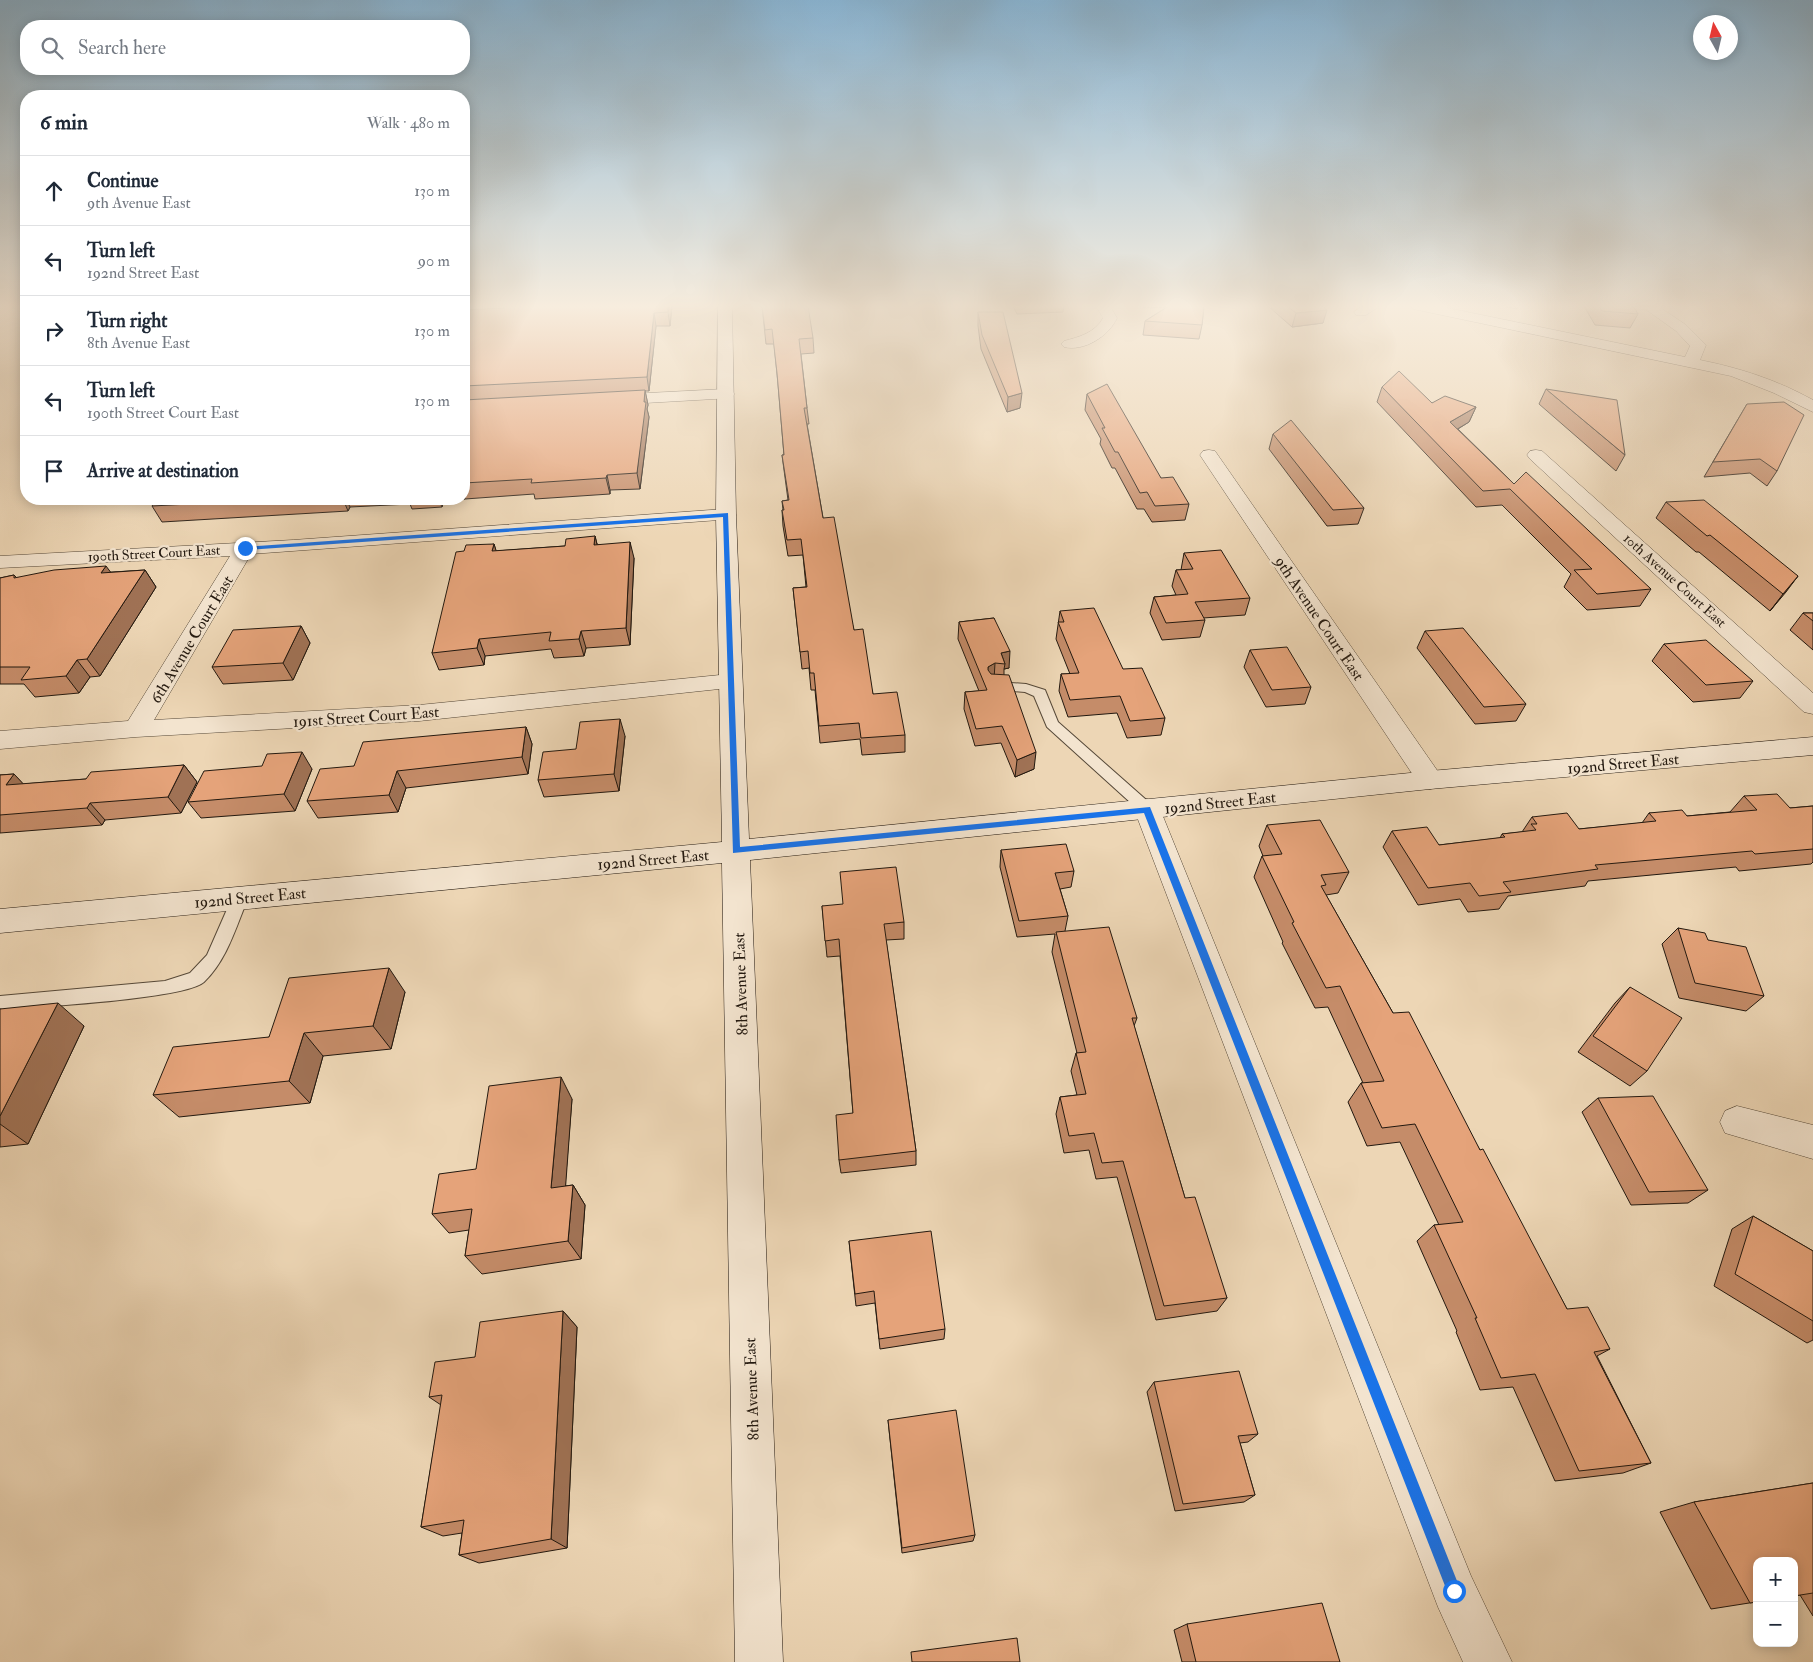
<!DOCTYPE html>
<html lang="en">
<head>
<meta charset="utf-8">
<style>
  body { margin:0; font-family:"IM FELL Double Pica",serif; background:#f2f2f3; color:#1f2937 }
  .controls { position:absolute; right:15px; bottom:15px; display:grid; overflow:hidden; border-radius:10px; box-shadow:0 2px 12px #0003 }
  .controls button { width:45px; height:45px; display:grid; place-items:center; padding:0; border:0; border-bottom:1px solid #e0e1e3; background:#fff; color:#1f2937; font:25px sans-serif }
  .compass { position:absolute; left:1693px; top:15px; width:45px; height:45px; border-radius:50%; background:#fff; box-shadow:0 2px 12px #0003; rotate:352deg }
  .stop { position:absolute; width:15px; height:15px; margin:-11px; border:4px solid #1a73e8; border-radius:50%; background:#fff }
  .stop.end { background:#1a73e8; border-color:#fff; box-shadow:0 1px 5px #0008 }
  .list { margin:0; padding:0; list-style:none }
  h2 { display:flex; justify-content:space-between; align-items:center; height:65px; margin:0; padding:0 20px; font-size:21px }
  h2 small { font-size:16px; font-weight:400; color:#747a83 }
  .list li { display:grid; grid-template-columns:32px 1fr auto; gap:15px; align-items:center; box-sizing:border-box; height:70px; padding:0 20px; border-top:1px solid #e0e1e3 }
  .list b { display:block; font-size:19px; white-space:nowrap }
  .list p { margin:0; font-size:16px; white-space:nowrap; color:#747a83 }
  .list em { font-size:16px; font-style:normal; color:#747a83 }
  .icon { flex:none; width:28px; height:28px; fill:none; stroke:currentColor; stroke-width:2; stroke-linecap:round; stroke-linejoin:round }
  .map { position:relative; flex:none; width:1813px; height:1662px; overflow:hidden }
  .search { position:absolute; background:#fff; box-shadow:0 2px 12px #0003; left:20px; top:20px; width:450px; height:55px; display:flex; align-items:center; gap:12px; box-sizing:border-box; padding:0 18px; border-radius:20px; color:#747a83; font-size:19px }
  .panel { position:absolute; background:#fff; box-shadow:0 2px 12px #0003; left:20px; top:90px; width:450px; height:415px; border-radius:20px }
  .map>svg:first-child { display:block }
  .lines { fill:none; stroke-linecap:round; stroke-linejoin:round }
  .lane-casing { stroke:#554838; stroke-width:2 }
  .street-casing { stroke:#554838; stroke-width:1 }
  .secondary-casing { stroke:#22180f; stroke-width:1 }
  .lane { fill:#f3e4cf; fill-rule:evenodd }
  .street { fill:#f3e4cf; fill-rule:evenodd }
  .secondary { fill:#f3e4cf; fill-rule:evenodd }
  .wall { fill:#c58c69; stroke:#22180f }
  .shaded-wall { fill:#a07255; stroke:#22180f }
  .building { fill:#e5a37a; stroke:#22180f }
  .route { fill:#1a73e8 }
  .labels { text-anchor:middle; stroke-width:4.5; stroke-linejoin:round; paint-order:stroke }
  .far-street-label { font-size:14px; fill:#22180f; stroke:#f3e4cf }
  .street-label { font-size:16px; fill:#22180f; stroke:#f3e4cf }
</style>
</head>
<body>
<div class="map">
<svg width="1813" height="1662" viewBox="0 0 1813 1662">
  <rect width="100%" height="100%" fill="#edd6b5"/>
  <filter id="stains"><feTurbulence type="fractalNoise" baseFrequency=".004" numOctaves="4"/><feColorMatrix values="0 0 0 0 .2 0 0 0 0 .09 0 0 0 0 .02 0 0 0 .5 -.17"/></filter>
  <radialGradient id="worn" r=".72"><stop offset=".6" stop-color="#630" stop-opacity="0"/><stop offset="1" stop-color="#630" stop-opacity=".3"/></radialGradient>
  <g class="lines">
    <!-- lane casing -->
    <g class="lane-casing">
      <g id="lane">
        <polygon points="995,682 1026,684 1045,690 1058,722 1152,805 1154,809 1152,813 1147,814 1142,813 1047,727 1034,696 1025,692 990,689 988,686"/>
        <path d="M240,892L246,894L248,898C236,927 227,960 204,982C186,999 33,1007 0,1010V996L165,981L190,973L207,955L232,898L234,894Z"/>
      </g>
    </g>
    <!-- street casing -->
    <g class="street-casing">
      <g id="street">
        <polygon points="464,306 532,306 530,309 525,310 464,312"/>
        <path d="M1096,306H1110L1117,318C1109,336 1084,352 1064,347L1061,344L1064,341C1079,337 1095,333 1103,318Z"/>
        <polygon points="1362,306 1380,306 1366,315 1356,315 1354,312"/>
        <path d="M1411,306H1438L1685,357L1690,346L1676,331L1641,306H1658L1686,325L1706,345L1700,360C1740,368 1777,380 1813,400V412L1774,393L1731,376L1418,310L1413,309Z"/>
        <polygon points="726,389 732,390 734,394 732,398 610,405 604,404 602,400 604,396 610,395"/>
        <polygon points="1209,450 1215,451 1439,773 1443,780 1439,787 1430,789 1421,787 1200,455 1203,451"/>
        <polygon points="1536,450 1542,451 1813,693 1813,714 1804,712 1530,459 1527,455 1530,451"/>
        <polygon points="726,509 733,511 736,515 733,519 251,554 154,720 419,705 730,674 738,677 742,682 738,687 419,721 136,737 0,749 0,731 128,721 230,556 0,568 0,556 293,540"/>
        <polygon points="1147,799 1157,802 1160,809 1471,1576 1512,1662 1463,1662 1438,1607 1134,809 1137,802"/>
        <polygon points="1737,1106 1813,1125 1813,1159 1725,1133 1720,1122 1725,1111"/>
      </g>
    </g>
    <!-- secondary casing -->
    <g class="secondary-casing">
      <polygon id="secondary" points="718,306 732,306 736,515 749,839 1430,771 1813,737 1813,755 1430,789 750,860 783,1662 735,1662 722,863 0,933 0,909 722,842 716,515"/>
    </g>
    <!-- lane -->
    <use href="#lane" class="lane"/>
    <!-- street -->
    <use href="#street" class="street"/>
    <!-- secondary -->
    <use href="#secondary" class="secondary"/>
  </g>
  <!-- wall -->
  <g class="wall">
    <polygon points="672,306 670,326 656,326 649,391 645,391 648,405 647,409 649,417 640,489 610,490 610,494 535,499 534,494 465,499 444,501 442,507 412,509 410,504 350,507 348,511 162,522 152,506 158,499 464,499 464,310"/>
    <polygon points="762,306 813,338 814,353 801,354 807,408 809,424 807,424 823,518 854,630 873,694 905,735 905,752 862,755 860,739 820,743 815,690 811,690 809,668 802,669 793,588 806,587 803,555 788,556 783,526 782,510 783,510 782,501 788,500 782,455 784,455 778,384 774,344 766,344"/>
    <polygon points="1013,306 1064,306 1063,312 1017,314"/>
    <polygon points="1143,306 1204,306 1202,325 1199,339 1143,335 1145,321 1167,307 1144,308"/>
    <polygon points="1268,306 1323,306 1323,323 1292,327"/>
    <polygon points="1503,306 1519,306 1517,309"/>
    <polygon points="1573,306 1633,306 1638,314 1630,328 1595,325 1584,306 1575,307"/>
    <polygon points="978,312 1020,408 1007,412 981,349 978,326"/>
    <polygon points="1382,387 1432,403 1476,407 1469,422 1458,429 1514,484 1651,589 1640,606 1587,610 1564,587 1571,574 1502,505 1476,507 1377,402"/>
    <polygon points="1546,389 1625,455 1616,471 1539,404"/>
    <polygon points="1087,394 1161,478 1189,504 1185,520 1152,522 1144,509 1137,509 1115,468 1112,468 1100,444 1101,439 1085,410"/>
    <polygon points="1747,404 1777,471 1767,486 1750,473 1704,477"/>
    <polygon points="1273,434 1364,508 1358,524 1327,526 1269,449"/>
    <polygon points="1666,502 1798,576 1770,611 1699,552 1696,552 1656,518"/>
    <polygon points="595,536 597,544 634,558 630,645 586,648 584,656 554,658 551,649 485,656 484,665 439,670 432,653 464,551 494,544 496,551 565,546"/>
    <polygon points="1184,553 1250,598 1245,615 1203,618 1205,620 1200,637 1162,640 1150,613 1154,597 1176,595 1172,586 1176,570 1181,570"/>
    <polygon points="145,570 156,587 100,676 90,677 79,693 35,697 24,684 0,684 0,578 14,575 17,578"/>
    <polygon points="1060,611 1123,669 1165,718 1161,735 1127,738 1117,713 1068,717 1059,691 1061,674 1070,674 1056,639"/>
    <polygon points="1803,613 1813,613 1813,650 1790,630"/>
    <polygon points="994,618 1009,668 1004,669 1004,675 1034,769 1015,777 1001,743 975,746 964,709 965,692 979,691 958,639 959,622"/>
    <polygon points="301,626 310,643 293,680 223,684 212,667"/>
    <polygon points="1425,631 1526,704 1516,721 1475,724 1417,648"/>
    <polygon points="1664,644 1753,681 1740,698 1693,702 1652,661"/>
    <polygon points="1250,650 1311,687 1305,704 1266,707 1244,667"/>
    <polygon points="526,727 532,744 528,774 406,788 398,812 318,818 307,801 354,766"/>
    <polygon points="625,736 619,791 544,797 538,780"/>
    <polygon points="184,765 197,782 181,813 105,820 102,825 0,833 0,775 14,774 23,784 86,779"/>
    <polygon points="312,769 295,811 201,818 188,802"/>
    <polygon points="1744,796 1790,808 1813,806 1813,862 1811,864 1739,871 1736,867 1588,881 1585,886 1508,896 1499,909 1468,912 1460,899 1418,905 1383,847 1392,831 1439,845 1500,838 1502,834 1522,832 1532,817 1579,829 1642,823 1649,813 1687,816 1730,812"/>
    <polygon points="1267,825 1349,872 1338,893 1326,895 1393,1013 1480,1150 1567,1309 1610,1349 1597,1356 1651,1463 1623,1473 1555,1481 1513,1387 1480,1390 1456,1332 1457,1331 1417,1241 1434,1225 1439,1225 1400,1142 1367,1146 1348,1102 1361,1083 1363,1083 1328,1007 1315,1008 1282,943 1283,942 1254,877 1262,856 1263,856 1259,846"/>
    <polygon points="1001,850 1074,871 1071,887 1060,889 1068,916 1065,931 1137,1018 1134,1026 1185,1198 1227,1298 1217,1311 1156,1320 1117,1177 1096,1179 1089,1150 1064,1153 1056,1114 1060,1097 1077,1095 1071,1071 1076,1053 1077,1053 1052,952 1055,934 1017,937 1000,867"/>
    <polygon points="822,906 904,922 904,939 886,940 916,1151 916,1165 841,1173 839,1160 853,1113 840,956 827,957"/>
    <polygon points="1678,928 1708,940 1764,996 1746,1011 1679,998 1662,944"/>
    <polygon points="1630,987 1647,1071 1630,1086 1578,1052 1615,1003"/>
    <polygon points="405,992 391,1049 323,1056 310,1103 179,1117 153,1095 269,1037"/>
    <polygon points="0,1009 84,1026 28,1144 0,1147"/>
    <polygon points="1598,1098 1708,1190 1688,1203 1631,1205 1582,1112"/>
    <polygon points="572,1099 565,1186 573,1185 585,1205 581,1259 482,1274 465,1256 469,1230 449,1233 432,1214 476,1169"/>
    <polygon points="1753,1216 1813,1251 1813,1340 1807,1343 1714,1286 1732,1229"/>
    <polygon points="849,1241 945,1329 944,1339 880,1349 875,1303 856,1306"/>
    <polygon points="563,1311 577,1327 567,1548 479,1563 459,1555 462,1533 443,1536 421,1527 441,1405 429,1397 475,1357"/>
    <polygon points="1154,1382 1258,1434 1248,1442 1240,1443 1255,1495 1244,1502 1175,1511 1147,1392"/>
    <polygon points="888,1420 975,1535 973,1541 902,1553"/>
    <polygon points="1813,1483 1813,1616 1800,1595 1711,1609 1660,1512 1694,1502"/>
    <polygon points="1187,1624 1340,1662 1182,1662 1174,1630"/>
  </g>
  <!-- shaded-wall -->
  <g class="shaded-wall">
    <polygon points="668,306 672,306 670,326 668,312"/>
    <polygon points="1327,310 1323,323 1292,327 1296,313"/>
    <polygon points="654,313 656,326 649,391 647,377"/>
    <polygon points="645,390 648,405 647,409 649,417 640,489 637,473"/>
    <polygon points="1022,393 1020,408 1007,412 1008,397"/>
    <polygon points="1476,407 1469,422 1444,437 1450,422"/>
    <polygon points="607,475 610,490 610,494 606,478"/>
    <polygon points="464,494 465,499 444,501 442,507 438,499 464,499"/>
    <polygon points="343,499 346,499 350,507 348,511"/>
    <polygon points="595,536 599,553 594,545"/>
    <polygon points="630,542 634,558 630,645 626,628"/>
    <polygon points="494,544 499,560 492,551"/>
    <polygon points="106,566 118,582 101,573"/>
    <polygon points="145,570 156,587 100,676 87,659"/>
    <polygon points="1798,576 1786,592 1770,611 1783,594"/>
    <polygon points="301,626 310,643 293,680 283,663"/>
    <polygon points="581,631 586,648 584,656 579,639"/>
    <polygon points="479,639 485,656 484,665 477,648"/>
    <polygon points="1010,651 1009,668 1004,669 1005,664 1001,653"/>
    <polygon points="77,660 90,677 79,693 66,676"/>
    <polygon points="995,663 994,680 986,687 988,667"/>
    <polygon points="620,719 625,736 619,791 614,774"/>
    <polygon points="526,727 532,744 528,774 522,757"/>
    <polygon points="302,752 312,769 295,811 284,794"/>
    <polygon points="1036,752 1034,769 1015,777 1017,760"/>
    <polygon points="184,765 197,782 181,813 168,797"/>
    <polygon points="397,771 406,788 398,812 389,795"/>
    <polygon points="14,774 30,791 6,785"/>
    <polygon points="90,803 105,820 102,825 87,808"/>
    <polygon points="389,968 405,992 391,1049 373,1026"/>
    <polygon points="58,1003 84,1026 28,1144 0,1124 0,1116"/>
    <polygon points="304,1033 323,1056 310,1103 289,1081"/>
    <polygon points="561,1077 572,1099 564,1208 551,1188"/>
    <polygon points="573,1185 585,1205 581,1259 568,1241"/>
    <polygon points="563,1311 577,1327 567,1548 551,1539"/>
  </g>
  <!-- building -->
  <g class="building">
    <polygon points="505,306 668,306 668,312 654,313 647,377 464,386 464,310 504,308"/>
    <polygon points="762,306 808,306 813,338 799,339 807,408 804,408 823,518 834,517 854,630 863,629 873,694 897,692 905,735 861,738 859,723 819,726 814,673 810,673 808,651 800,652 793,588 807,587 801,539 787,540 782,510 784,510 782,501 789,500 782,455 784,455 777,373 772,329 765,330"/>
    <polygon points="1169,306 1204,306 1202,325 1145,321"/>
    <polygon points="1287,306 1323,306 1327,310 1296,313"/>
    <polygon points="1599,306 1633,306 1638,314 1602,311"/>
    <polygon points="978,312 1003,312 1022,393 1008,397 982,335"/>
    <polygon points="1399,371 1432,403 1445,396 1476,407 1450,422 1514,484 1526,472 1651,589 1597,594 1574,570 1592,569 1510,489 1483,491 1382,387"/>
    <polygon points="1107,384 1161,478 1173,477 1189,504 1155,506 1147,492 1140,493 1118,452 1115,452 1102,428 1105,428 1087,394"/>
    <polygon points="1546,389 1617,400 1625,455"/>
    <polygon points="645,390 644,402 646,402 637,473 607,475 606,478 531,483 532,479 464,483 464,400"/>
    <polygon points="1784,402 1804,415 1777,471 1760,459 1713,462 1747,404"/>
    <polygon points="1291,420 1364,508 1333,510 1273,434"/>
    <polygon points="158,499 283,499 152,506"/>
    <polygon points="1704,500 1798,576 1783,594 1710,535 1707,536 1666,502"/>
    <polygon points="595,536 594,545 630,542 626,628 581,631 579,639 549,641 551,632 479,639 477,648 432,653 456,552 464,551 466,545 494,544 492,551 565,546 566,539"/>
    <polygon points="1221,550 1250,598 1195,602 1205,620 1166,623 1154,597 1188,594 1176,570 1193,569 1184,553"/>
    <polygon points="106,566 101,573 145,570 87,659 77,660 66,676 21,680 30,667 0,667 0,578 14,575 14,578 54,570"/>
    <polygon points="1094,608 1123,669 1142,668 1165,718 1130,721 1120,696 1070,700 1061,674 1079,673 1058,622 1064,622 1060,611"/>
    <polygon points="1803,613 1813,613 1813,621"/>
    <polygon points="994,618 1010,651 1001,653 1005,664 995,663 988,667 988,670 991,674 1009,675 1036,752 1017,760 1002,726 976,729 965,692 987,690 959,622"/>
    <polygon points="301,626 283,663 212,667 233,630"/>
    <polygon points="1463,628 1526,704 1484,707 1425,631"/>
    <polygon points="1706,640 1753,681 1706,685 1664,644"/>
    <polygon points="1287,647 1311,687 1272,690 1250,650"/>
    <polygon points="620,719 614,774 538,780 543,752 576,749 580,722"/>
    <polygon points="526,727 522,757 397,771 389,795 307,801 320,769 354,766 363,742"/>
    <polygon points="302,752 284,794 188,802 204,771 262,766 267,754"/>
    <polygon points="184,765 168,797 90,803 87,808 0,815 0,775 14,774 6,785 86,779 91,772"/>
    <polygon points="1777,794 1790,808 1813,806 1813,849 1755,854 1752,851 1595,865 1598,869 1503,882 1511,892 1479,896 1470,883 1428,888 1392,831 1427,827 1439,845 1505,837 1502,834 1536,830 1531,824 1537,824 1532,817 1567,813 1579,829 1656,821 1649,813 1682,810 1687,816 1757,810 1744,796"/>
    <polygon points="1320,820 1349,872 1321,875 1326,885 1321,886 1393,1013 1409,1012 1480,1150 1483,1149 1567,1309 1588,1307 1610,1349 1594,1352 1651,1463 1579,1471 1535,1374 1501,1378 1475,1318 1477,1318 1434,1225 1463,1222 1415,1124 1382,1128 1361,1083 1384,1081 1340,986 1326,988 1292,923 1294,922 1262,856 1282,854 1267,825"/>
    <polygon points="1066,844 1074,871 1055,873 1068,916 1019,921 1001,850"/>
    <polygon points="896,867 904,922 884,924 916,1151 839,1160 836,1115 853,1113 839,939 825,941 822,906 843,904 840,872"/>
    <polygon points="1109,927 1137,1018 1132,1018 1185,1198 1195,1197 1227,1298 1164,1306 1123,1161 1102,1163 1094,1133 1069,1136 1060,1097 1086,1094 1076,1053 1086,1052 1056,932"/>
    <polygon points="1678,928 1705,933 1708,940 1746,947 1764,996 1695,983"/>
    <polygon points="389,968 373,1026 304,1033 289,1081 153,1095 173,1047 269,1037 289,978"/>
    <polygon points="1630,987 1682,1018 1647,1071 1593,1036"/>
    <polygon points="58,1003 0,1116 0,1009"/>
    <polygon points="561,1077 551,1188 573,1185 568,1241 465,1256 472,1209 432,1214 439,1174 476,1169 489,1086"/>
    <polygon points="1653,1096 1708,1190 1649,1192 1598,1098"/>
    <polygon points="1753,1216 1813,1251 1813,1321 1735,1274"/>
    <polygon points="931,1231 945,1329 879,1339 874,1291 855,1294 849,1241"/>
    <polygon points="563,1311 551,1539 459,1555 464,1520 421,1527 442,1395 429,1397 435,1362 475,1357 480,1322"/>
    <polygon points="1239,1371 1258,1434 1238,1436 1255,1495 1183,1504 1154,1382"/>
    <polygon points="956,1410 975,1535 902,1548 888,1420"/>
    <polygon points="1813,1483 1813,1593 1794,1596 1794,1561 1757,1561 1757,1602 1750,1603 1694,1502"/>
    <polygon points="1322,1603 1340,1662 1196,1662 1187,1624"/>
    <polygon points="1017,1638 1020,1662 912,1662 911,1652"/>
  </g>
  <!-- sky -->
  <linearGradient id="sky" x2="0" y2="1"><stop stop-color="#89b5d4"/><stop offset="0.57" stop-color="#f7edde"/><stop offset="1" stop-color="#f7edde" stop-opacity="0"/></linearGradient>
  <rect width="1813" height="538" fill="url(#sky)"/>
  <!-- route -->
  <polygon class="route" points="728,513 740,847 1150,807 1461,1591 1459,1596 1454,1598 1449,1596 1447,1591 1144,813 733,853 723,517 245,550 242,548 245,547"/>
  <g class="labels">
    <!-- far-street labels -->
    <g class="far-street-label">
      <text transform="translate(154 553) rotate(-3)" y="5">190th Street Court East</text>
      <text transform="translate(1675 580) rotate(42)" y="5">10th Avenue Court East</text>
    </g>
    <!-- street labels -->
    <g class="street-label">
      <text transform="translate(1320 618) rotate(56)" y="6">9th Avenue Court East</text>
      <text transform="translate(191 639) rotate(-59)" y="6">6th Avenue Court East</text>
      <text transform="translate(366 716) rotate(-4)" y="6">191st Street Court East</text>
      <text transform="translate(1623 763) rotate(-5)" y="6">192nd Street East</text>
      <text transform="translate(1220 802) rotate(-6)" y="6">192nd Street East</text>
      <text transform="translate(653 859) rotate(-5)" y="6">192nd Street East</text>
      <text transform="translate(250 897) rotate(-5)" y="6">192nd Street East</text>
      <text transform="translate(740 984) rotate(-92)" y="6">8th Avenue East</text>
      <text transform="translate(751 1389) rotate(-92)" y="6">8th Avenue East</text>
    </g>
  </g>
  <rect width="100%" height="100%" filter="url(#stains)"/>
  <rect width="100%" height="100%" fill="url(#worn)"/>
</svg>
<div class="controls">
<button>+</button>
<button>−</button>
</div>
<svg class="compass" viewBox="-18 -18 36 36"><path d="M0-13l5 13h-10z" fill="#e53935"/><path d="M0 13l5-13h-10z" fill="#747a83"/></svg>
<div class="stop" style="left:1454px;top:1591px"></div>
<div class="stop end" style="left:245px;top:548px"></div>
<div class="search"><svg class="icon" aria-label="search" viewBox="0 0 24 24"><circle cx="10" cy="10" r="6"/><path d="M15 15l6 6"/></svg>Search here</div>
<section class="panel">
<h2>6 min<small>Walk · 480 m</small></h2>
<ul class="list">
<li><svg class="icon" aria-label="ahead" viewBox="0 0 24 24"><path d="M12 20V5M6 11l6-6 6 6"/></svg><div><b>Continue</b><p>9th Avenue East</p></div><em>130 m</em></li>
<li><svg class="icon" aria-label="left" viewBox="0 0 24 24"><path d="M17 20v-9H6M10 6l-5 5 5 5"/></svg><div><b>Turn left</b><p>192nd Street East</p></div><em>90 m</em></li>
<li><svg class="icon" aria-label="right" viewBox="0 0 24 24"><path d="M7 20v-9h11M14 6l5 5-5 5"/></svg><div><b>Turn right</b><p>8th Avenue East</p></div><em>130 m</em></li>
<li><svg class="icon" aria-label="left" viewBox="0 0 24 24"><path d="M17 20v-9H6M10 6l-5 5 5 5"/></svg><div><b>Turn left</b><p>190th Street Court East</p></div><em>130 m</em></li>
<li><svg class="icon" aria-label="arrive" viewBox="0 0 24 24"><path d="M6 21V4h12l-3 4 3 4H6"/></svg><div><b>Arrive at destination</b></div></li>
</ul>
</section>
</div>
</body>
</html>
